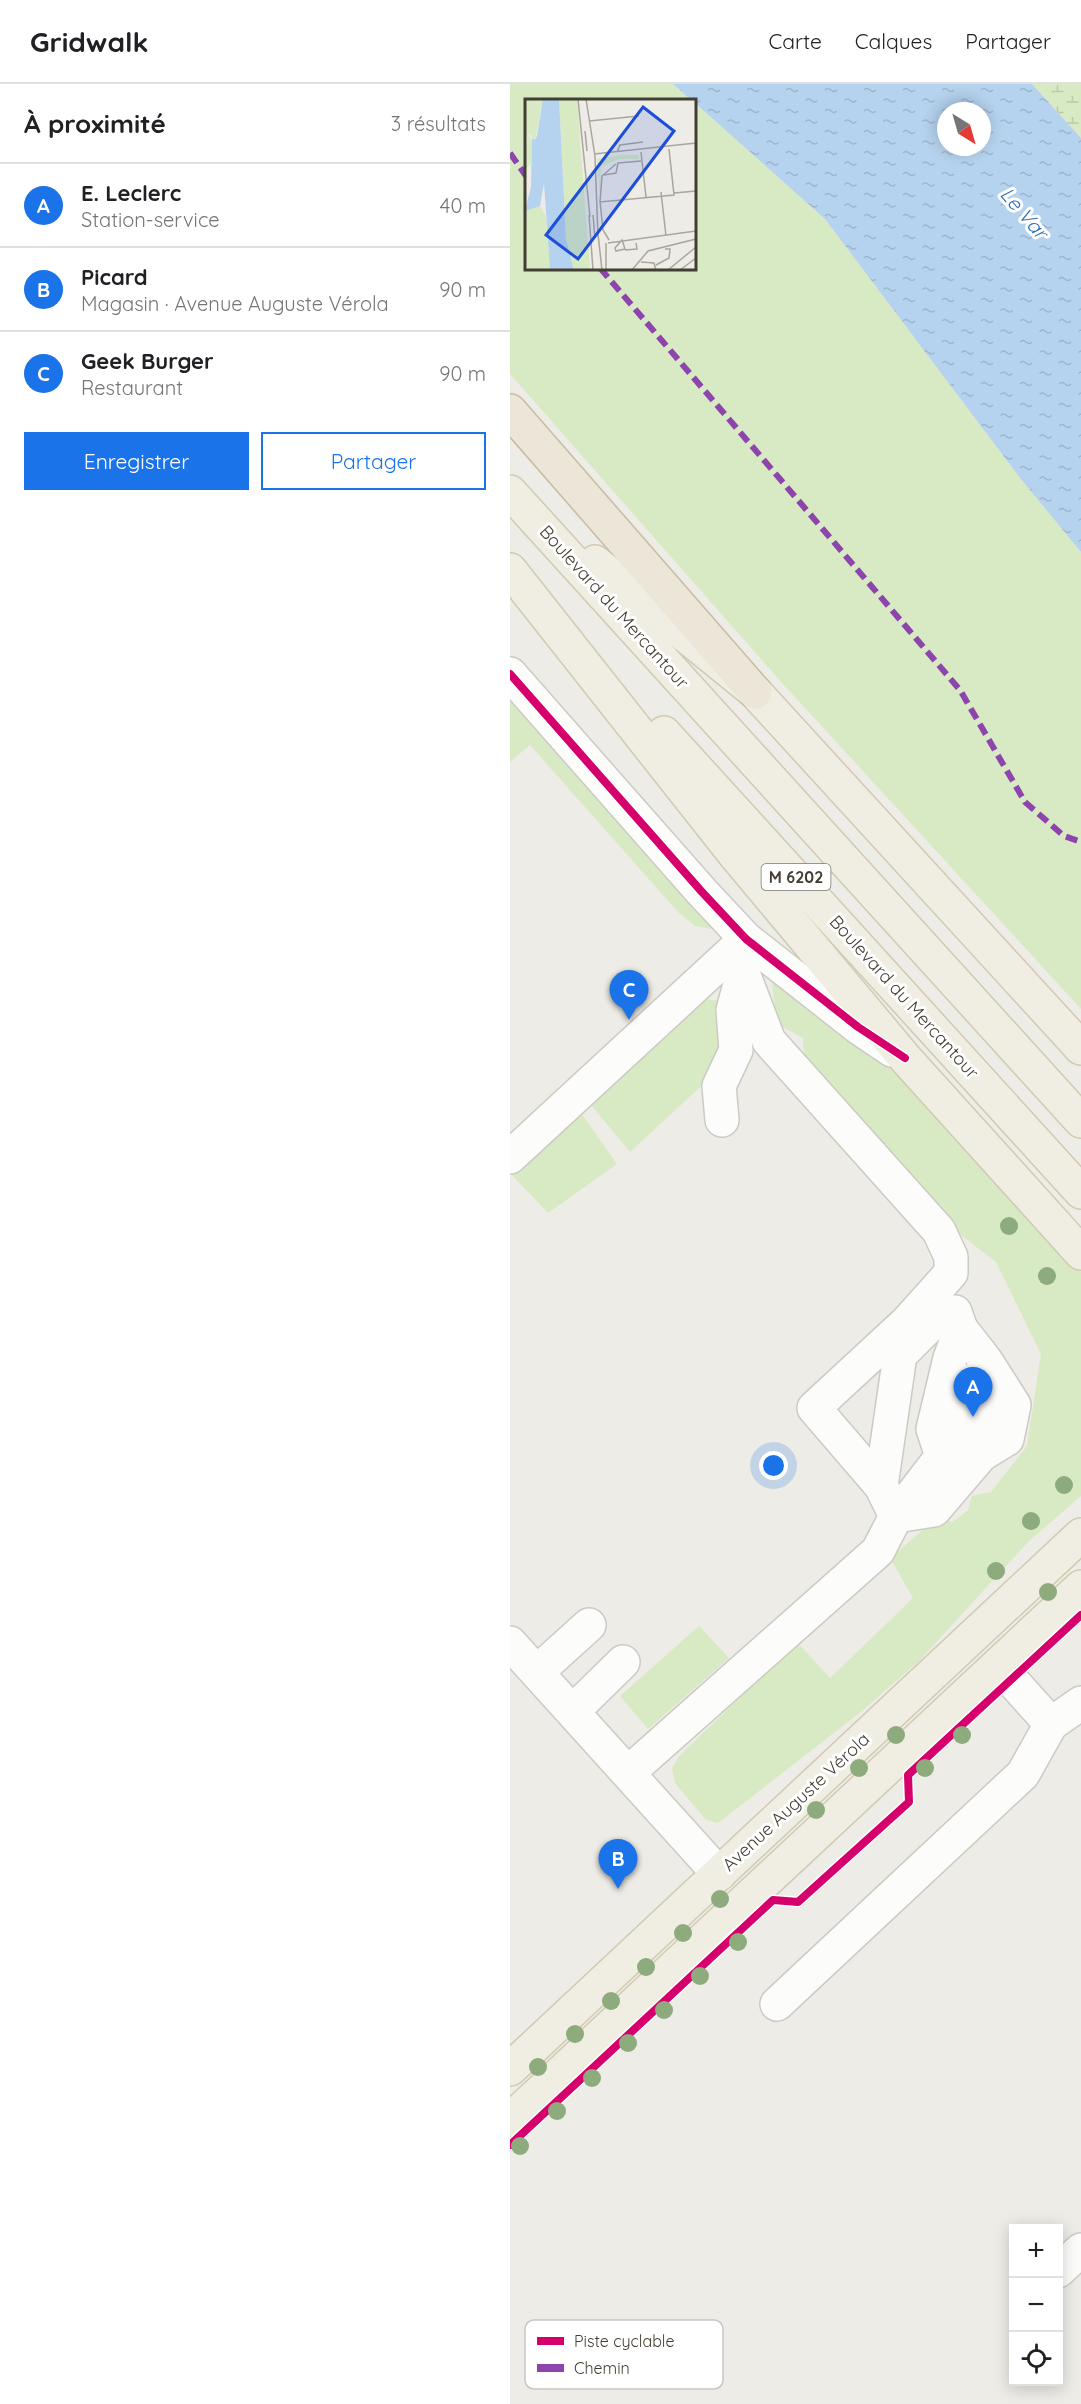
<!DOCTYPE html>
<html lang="fr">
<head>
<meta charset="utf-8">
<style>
  body { margin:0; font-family:Quicksand,sans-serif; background:#f6f6f6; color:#202124 }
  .controls { position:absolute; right:18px; bottom:18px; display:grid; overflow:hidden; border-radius:0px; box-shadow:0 3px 15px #0003 }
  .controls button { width:54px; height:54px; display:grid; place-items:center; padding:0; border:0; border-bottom:2px solid #e0e0e0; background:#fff; color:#202124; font:30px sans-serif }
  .compass { position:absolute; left:427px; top:18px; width:54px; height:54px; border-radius:50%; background:#fff; box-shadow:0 3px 15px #0003; rotate:143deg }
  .you { position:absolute; left:264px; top:1382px; width:21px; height:21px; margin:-15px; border:4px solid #fff; border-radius:50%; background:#1a73e8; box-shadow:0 0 0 9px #1a73e833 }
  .badge { display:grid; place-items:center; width:39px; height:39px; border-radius:50%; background:#1a73e8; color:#fff; font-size:20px; font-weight:700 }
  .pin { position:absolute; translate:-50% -50px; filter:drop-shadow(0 2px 3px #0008) }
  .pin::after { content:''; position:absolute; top:32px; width:21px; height:18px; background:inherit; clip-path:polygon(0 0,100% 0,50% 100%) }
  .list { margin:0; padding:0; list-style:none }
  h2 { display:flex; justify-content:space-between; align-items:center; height:78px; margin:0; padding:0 24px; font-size:26px }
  h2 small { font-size:20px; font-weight:400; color:#757577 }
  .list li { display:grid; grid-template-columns:39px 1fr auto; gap:18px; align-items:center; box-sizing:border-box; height:84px; padding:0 24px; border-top:2px solid #e0e0e0 }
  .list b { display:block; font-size:22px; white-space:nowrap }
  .list p { margin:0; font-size:20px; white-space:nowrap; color:#757577 }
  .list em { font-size:20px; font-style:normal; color:#757577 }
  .actions { display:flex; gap:12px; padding:18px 24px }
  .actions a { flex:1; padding:14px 0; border:2px solid #1a73e8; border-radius:0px; text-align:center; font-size:21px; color:#1a73e8 }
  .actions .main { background:#1a73e8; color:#fff }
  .icon { flex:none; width:33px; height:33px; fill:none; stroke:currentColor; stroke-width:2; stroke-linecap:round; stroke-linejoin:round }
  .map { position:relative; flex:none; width:571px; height:2320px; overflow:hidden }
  header { display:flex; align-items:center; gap:36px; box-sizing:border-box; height:84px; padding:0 30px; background:#fff; border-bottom:2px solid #e0e0e0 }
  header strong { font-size:28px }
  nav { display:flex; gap:33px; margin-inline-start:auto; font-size:21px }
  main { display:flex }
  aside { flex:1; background:#fff }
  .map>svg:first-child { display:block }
  .grass { fill:#d8eac4 }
  .wetland { fill:url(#wetland-marsh) }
  .water { fill:url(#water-ripples); fill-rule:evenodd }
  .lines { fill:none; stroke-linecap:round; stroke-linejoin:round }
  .minor-casing { stroke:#cccac4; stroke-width:36 }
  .major-casing { stroke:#d1cab3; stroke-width:36 }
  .highway-casing { stroke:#c6bca1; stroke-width:36 }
  .minor { stroke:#fcfcfb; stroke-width:33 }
  .major { stroke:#f0ede2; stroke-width:33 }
  .highway { stroke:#ebe6d7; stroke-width:33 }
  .quiet { stroke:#8e44ad; stroke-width:6; stroke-dasharray:12 6; stroke-linecap:butt }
  .cycleway-casing { stroke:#fff; stroke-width:11 }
  .cycleway { stroke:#d6006c; stroke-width:8 }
  .tree { fill:#8dab7c }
  .labels { text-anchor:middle; stroke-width:6; stroke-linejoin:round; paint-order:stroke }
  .shield { fill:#fff; stroke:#7b7870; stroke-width:1.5 }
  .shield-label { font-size:16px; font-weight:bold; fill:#433e33 }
  .street-label { font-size:18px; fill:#433e33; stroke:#fff }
  .water-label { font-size:20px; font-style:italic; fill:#2b6db0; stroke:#fff }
  .inset-road { fill:none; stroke:#aaa69e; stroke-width:1.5 }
  .view { fill:#1d4ed8; fill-opacity:0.15; stroke:#1d4ed8; stroke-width:3 }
  .inset-edge { fill:none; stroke:#433e33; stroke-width:3 }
  .key { fill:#fff; stroke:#c7c5c2; stroke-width:1.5 }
  .key-label { font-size:16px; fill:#433e33 }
</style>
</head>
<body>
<header>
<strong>Gridwalk</strong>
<nav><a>Carte</a><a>Calques</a><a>Partager</a></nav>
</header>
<main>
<aside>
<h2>À proximité<small>3 résultats</small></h2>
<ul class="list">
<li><span class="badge">A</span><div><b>E. Leclerc</b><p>Station-service</p></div><em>40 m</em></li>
<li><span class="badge">B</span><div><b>Picard</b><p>Magasin · Avenue Auguste Vérola</p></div><em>90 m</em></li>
<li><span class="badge">C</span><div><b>Geek Burger</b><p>Restaurant</p></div><em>90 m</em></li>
</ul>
<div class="actions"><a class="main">Enregistrer</a><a>Partager</a></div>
</aside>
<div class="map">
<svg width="571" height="2320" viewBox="0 0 571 2320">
  <defs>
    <pattern id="wetland-marsh" width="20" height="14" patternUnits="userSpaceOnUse" patternTransform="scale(1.5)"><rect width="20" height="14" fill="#d8eac4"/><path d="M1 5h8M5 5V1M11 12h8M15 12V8" fill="none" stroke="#bbcaa9"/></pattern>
    <pattern id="water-ripples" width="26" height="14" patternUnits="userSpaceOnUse" patternTransform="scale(1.5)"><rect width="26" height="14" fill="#b5d2ee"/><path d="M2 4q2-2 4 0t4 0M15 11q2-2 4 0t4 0" fill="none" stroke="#9db5cd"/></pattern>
  </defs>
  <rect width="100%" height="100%" fill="#eeece6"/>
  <!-- grass -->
  <g class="grass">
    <polygon points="0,0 163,0 181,16 16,16 16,184 184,184 185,19 315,135 510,394 571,468 571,925 273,600 0,290"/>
    <polygon points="0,613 212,847 185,842 168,828 20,661 0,678"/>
    <polygon points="262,896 392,994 571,1188 571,1412 519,1457 409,1577 352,1627 208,1739 196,1736 165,1699 162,1684 169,1672 287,1558 320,1594 403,1514 380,1474 427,1434 442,1438 458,1426 462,1412 481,1408 517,1362 531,1270 486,1178 438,1141 295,980 293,954 266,939"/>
    <polygon points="194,915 210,917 207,936 210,964 201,993 120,1068 78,1017"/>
    <polygon points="69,1026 107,1080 38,1129 0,1089"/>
    <polygon points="189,1542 219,1574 138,1645 110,1612"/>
  </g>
  <!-- wetland -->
  <polygon class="wetland" points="522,0 571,0 571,54"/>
  <!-- water -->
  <path class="water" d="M163,0H522L571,54V468L510,394L315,135L185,19L184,16H181ZM436,27H472V63H436Z"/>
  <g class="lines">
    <!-- minor casing -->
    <g class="minor-casing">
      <g id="minor">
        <polyline points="0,590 192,808 236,855 348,943 382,966"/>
        <polyline points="212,1036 209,1002 226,966 223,926 233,889"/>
        <polyline points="0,1073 236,855"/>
        <polyline points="471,1371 497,1355 504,1321 476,1277"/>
        <path d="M432,1372C451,1342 454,1328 445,1293"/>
        <polyline points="371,1402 390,1271 425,1236 451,1245 473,1273 477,1317 471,1352 471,1371 424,1426 386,1432"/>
        <polyline points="386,1432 432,1372 423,1345 440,1274 451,1245 445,1228"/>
        <polyline points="0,1559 209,1790"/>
        <polyline points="27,1588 79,1541"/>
        <polyline points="63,1627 113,1578"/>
        <polyline points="541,1640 571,1619"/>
        <polyline points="119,1688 368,1467 386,1432 371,1402 304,1324 397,1238 441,1189 441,1173 429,1147 259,957 233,889 236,855"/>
        <polyline points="267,1920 513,1690 541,1640 488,1581"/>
        <polyline points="548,2187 571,2166"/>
      </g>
    </g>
    <!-- major casing -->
    <g class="major-casing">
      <g id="major">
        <polyline points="0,408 571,1037"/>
        <polyline points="85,478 245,608 571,964"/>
        <polyline points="0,486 226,772 395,974 571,1169"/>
        <polyline points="154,649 571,1108"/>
        <polyline points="0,1985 571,1451"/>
        <polyline points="0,2036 571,1503"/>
      </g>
    </g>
    <!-- highway casing -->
    <g class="highway-casing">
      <polyline id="highway" points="0,327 245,608"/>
    </g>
    <!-- minor -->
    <use href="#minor" class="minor"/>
    <!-- major -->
    <use href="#major" class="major"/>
    <!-- highway -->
    <use href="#highway" class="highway"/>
    <!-- quiet -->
    <g class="quiet">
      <polyline points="0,69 16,92"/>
      <polyline points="90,184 450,606 515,718 554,752 571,758"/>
    </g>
    <!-- cycleway casing -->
    <g class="cycleway-casing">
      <g id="cycleway">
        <polyline points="0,590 192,808 236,855 348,943 395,974"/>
        <polyline points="0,2061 263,1816 288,1818 399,1718 398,1691 571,1531"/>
      </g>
    </g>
    <!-- cycleway -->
    <use href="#cycleway" class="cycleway"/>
  </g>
  <!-- trees -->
  <g class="tree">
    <circle cx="499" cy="1142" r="9"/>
    <circle cx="537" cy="1192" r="9"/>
    <circle cx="554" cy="1401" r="9"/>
    <circle cx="521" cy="1437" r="9"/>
    <circle cx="486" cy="1487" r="9"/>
    <circle cx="538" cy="1508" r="9"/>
    <circle cx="386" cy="1651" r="9"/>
    <circle cx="452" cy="1651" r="9"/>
    <circle cx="349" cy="1684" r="9"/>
    <circle cx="415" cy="1684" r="9"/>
    <circle cx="306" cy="1726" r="9"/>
    <circle cx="210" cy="1815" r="9"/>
    <circle cx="173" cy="1849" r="9"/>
    <circle cx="228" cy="1858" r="9"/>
    <circle cx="136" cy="1883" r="9"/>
    <circle cx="190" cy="1892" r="9"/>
    <circle cx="101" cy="1917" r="9"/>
    <circle cx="154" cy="1926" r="9"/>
    <circle cx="65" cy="1950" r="9"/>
    <circle cx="118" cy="1959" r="9"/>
    <circle cx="28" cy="1983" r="9"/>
    <circle cx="82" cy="1994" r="9"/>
    <circle cx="47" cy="2027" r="9"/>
    <circle cx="10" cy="2062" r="9"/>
  </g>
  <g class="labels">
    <!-- shield labels -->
    <rect class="shield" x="251.5" y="780" width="69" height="26" rx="4.5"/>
    <g class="shield-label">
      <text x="286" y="799">M 6202</text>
    </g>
    <!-- street labels -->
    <g class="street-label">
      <text transform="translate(104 523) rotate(48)" y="6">Boulevard du Mercantour</text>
      <text transform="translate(394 913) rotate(48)" y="6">Boulevard du Mercantour</text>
      <text transform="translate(286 1718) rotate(-43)" y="6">Avenue Auguste Vérola</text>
    </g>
    <!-- water labels -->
    <g class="water-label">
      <text transform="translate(514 129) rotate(49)" y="7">Le Var</text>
    </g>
  </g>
  <!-- overview -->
  <g transform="translate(15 15)">
    <rect width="171" height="171" fill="#eeece6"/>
    <path d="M34,0H52L65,171H49L41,140ZM2,34L8,43L6,64L0,72ZM96,56H113L114,60H94L76,68L75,100L72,60Z" fill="#d8eac4"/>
    <path d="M0,0H18L10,42L5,35L0,36ZM8,106L15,107L21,118L25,171H0V112Z" fill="#d8eac4"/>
    <path d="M18,0H34L41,140L49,171H25L19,84L15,107L0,112L6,88L7,39L10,41L12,37Z" fill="#b5d2ee"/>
    <path class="inset-road" d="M53,0L65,118M61,0L70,57L73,138M64,22L114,17M60,32L62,52M92,53L95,46L118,43M116,53L121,98M69,55L171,44M91,65L77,77L75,103L149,96L144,50M79,76L91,74L93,64L116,62M136,93L141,137M149,94L171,92M75,102L78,131L84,141M64,116L68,171M68,116L70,139M73,135L77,171M97,141L100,150L91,152L90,149ZM81,144V171M83,144L171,132M100,151L112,150L111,144M116,163L129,164L131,171M131,166L144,159L145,150H140M107,171L123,152L171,140M143,171L171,148M155,171L171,159"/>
    <path class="view" d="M118,8L149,32L53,160L21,136Z"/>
    <rect width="171" height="171" class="inset-edge"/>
  </g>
  <!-- legend -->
  <rect x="15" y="2236" width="198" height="69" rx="9" class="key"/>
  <rect x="27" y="2253" width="27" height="8" fill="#d6006c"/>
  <rect x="27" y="2280" width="27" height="8" fill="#8e44ad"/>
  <g class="key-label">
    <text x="64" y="2263">Piste cyclable</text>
    <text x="64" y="2290">Chemin</text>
  </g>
</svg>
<div class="controls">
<button>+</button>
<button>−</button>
<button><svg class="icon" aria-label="locate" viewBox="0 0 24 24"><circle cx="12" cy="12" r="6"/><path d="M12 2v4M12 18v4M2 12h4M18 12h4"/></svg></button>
</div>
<svg class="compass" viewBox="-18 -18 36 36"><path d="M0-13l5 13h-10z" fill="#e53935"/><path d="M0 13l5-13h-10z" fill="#757577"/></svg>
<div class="you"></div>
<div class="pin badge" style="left:463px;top:1333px">A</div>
<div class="pin badge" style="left:108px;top:1805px">B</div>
<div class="pin badge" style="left:119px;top:936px">C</div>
</div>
</main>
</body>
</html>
